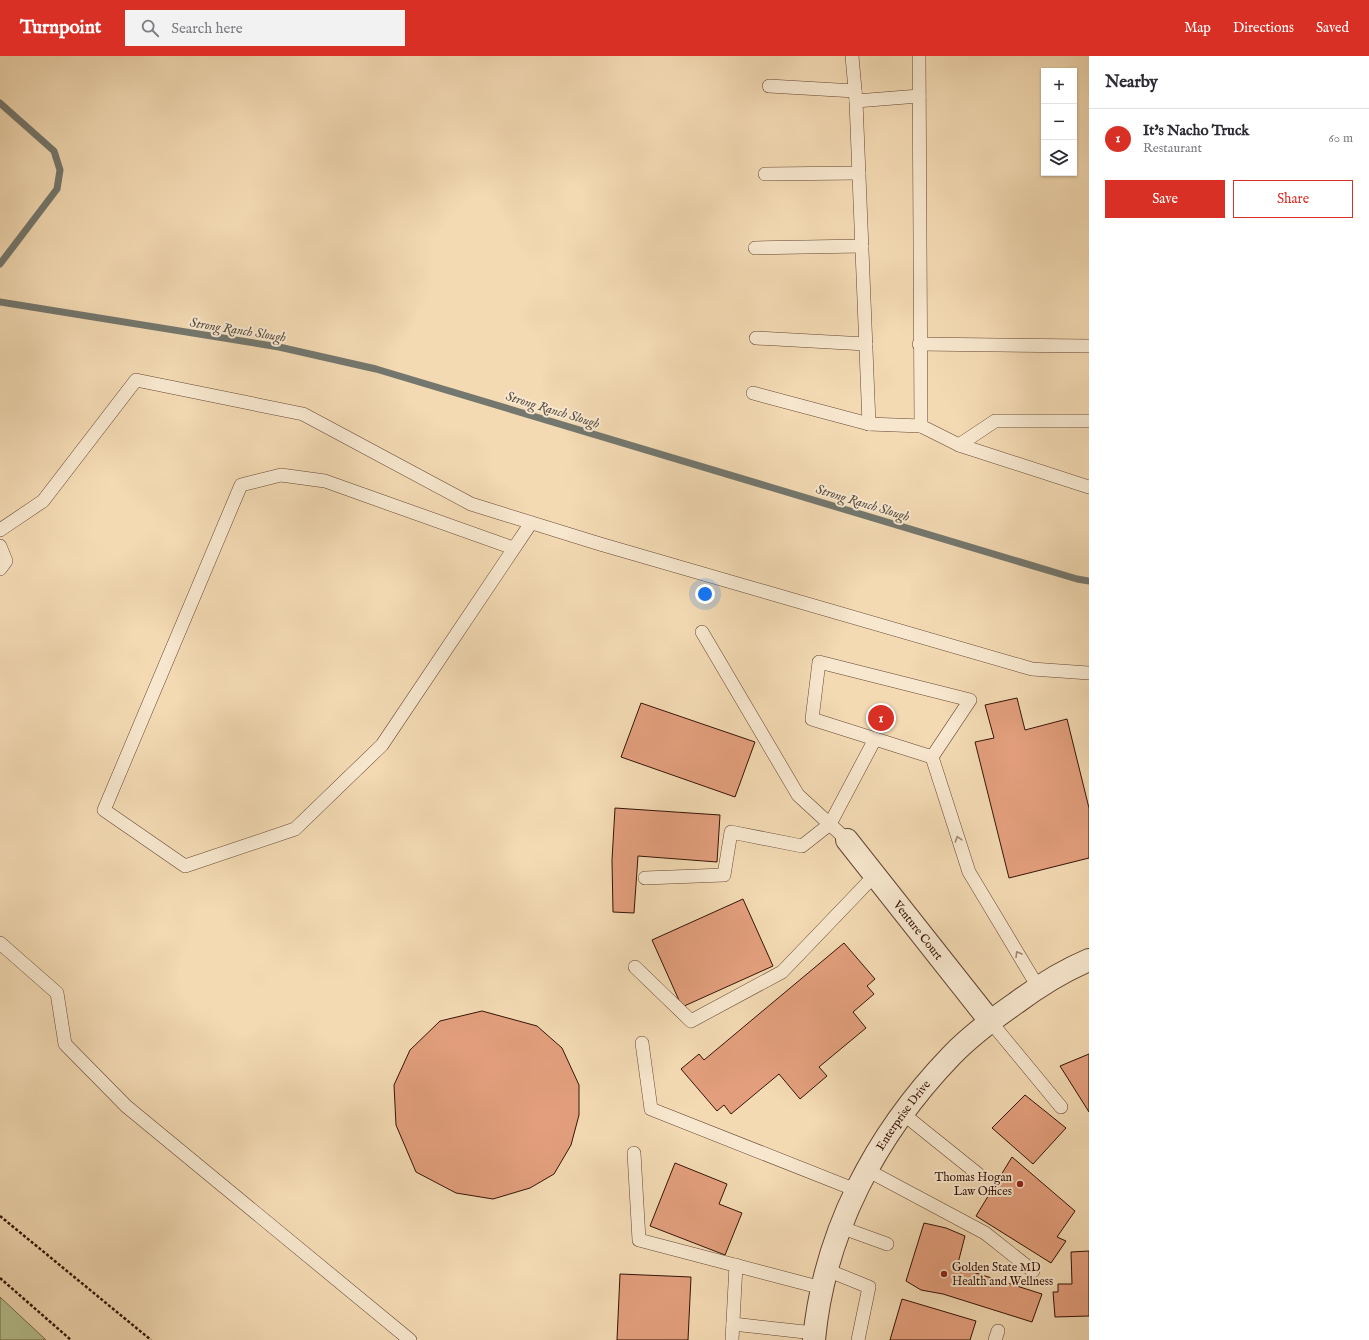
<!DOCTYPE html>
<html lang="en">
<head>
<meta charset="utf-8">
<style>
  body { margin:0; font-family:"IM FELL English",serif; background:#f2f2f3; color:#2b2b33 }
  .controls { position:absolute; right:12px; top:12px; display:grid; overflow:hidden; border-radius:0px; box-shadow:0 1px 3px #0004 }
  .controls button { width:36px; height:36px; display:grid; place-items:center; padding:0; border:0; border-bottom:1px solid #e1e1e2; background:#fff; color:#2b2b33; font:20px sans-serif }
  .you { position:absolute; left:705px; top:538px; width:14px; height:14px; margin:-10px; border:3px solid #fff; border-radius:50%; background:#1a73e8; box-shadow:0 0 0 6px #1a73e833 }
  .badge { display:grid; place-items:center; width:26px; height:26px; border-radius:50%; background:#d93025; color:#fff; font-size:13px; font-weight:700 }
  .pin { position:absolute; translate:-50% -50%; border:2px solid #fff; box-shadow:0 1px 4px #0006 }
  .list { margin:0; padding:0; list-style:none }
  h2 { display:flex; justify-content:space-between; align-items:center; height:52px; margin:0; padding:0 16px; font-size:17px }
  h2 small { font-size:13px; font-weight:400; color:#7c7c81 }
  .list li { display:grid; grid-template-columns:26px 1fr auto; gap:12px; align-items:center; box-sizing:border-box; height:60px; padding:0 16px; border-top:1px solid #e1e1e2 }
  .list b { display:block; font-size:15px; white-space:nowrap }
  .list p { margin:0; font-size:13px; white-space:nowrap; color:#7c7c81 }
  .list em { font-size:13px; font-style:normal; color:#7c7c81 }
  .actions { display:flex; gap:8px; padding:12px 16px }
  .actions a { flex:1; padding:9px 0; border:1px solid #d93025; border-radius:0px; text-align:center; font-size:14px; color:#d93025 }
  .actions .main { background:#d93025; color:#fff }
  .icon { flex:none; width:22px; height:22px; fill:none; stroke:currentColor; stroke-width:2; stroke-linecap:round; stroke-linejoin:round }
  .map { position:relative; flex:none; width:1089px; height:1284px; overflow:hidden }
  header { display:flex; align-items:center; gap:24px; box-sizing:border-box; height:56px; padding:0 20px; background:#d93025; color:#fff }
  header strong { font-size:19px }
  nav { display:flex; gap:22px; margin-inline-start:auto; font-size:14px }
  .search { width:280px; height:36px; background:#f2f2f3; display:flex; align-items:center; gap:10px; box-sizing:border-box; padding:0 14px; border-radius:0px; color:#7c7c81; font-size:15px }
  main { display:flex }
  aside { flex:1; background:#fff }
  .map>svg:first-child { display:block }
  .green { fill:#b6c190; stroke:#766a4c }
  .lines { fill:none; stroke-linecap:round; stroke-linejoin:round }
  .stream { stroke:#73776e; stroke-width:7 }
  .building { fill:#e39f7d; stroke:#351307 }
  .service-casing { stroke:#644532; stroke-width:14 }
  .minor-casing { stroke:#644532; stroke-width:24 }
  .path { stroke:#351307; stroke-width:2.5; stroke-dasharray:3 2; stroke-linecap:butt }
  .service { stroke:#f7e7ce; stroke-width:13 }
  .minor { stroke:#f7e7ce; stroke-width:22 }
  .oneway { stroke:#a08874 }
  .poi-dot { fill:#8f2418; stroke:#f7e7ce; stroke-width:1.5 }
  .labels { text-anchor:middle; stroke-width:4; stroke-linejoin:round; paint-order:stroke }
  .street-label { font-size:12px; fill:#351307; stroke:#f7e7ce }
  .poi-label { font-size:12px; fill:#351307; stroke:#f7e7ce; text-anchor:end }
  .water-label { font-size:13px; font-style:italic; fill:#594d43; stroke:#f7e7ce }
</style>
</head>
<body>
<header>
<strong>Turnpoint</strong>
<div class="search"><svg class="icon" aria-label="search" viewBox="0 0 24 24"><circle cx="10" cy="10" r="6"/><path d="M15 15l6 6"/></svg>Search here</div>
<nav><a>Map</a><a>Directions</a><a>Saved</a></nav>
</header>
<main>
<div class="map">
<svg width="1089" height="1284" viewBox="0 0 1089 1284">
  <rect width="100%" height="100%" fill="#f3dab3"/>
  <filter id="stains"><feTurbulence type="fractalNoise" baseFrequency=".005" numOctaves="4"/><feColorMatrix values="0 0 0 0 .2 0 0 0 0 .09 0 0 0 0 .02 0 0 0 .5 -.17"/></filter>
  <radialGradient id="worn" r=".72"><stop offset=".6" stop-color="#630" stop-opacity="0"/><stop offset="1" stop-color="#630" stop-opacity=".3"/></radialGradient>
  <!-- green -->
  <polygon class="green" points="0,1241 46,1284 0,1284"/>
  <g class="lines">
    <!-- stream -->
    <g class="stream">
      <polyline points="0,47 54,95 60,114 57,133 0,208"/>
      <polyline points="0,246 279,291 376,313 1077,523 1089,525"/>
    </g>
  </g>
  <!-- building -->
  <g class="building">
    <polygon points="1017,642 1025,674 1067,663 1089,752 1089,802 1009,822 975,686 994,682 985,649"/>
    <polygon points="641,647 755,686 735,741 621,701"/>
    <polygon points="615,752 720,759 717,806 638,800 634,857 613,856 612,804"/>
    <polygon points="743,843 773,910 682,951 652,884"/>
    <polygon points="844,887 875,923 867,930 874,938 853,956 866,972 819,1011 827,1020 800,1043 779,1018 731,1058 724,1049 717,1055 681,1013 699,998 704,1004"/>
    <polygon points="482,955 537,970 562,992 579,1029 579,1059 571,1089 554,1118 530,1132 493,1143 456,1137 416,1116 396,1069 394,1029 410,994 440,965"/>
    <polygon points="1089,998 1089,1056 1060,1010"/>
    <polygon points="1025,1039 1066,1072 1033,1108 992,1072"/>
    <polygon points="1012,1101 1075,1155 1057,1181 1066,1185 1051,1207 976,1160"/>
    <polygon points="675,1107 727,1128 719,1148 742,1157 725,1199 650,1170"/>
    <polygon points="924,1167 946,1172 965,1180 957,1211 1042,1238 1032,1266 943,1238 921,1234 906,1225"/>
    <polygon points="1089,1195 1089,1260 1055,1261 1053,1236 1058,1236 1058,1228 1072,1228 1071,1196"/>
    <polygon points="620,1218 691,1221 688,1284 617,1284"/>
    <polygon points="902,1243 976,1265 970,1284 890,1284"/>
  </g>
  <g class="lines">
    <!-- service casing -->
    <g class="service-casing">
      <g id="service">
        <polyline points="852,0 856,45 919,40"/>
        <polyline points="919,0 921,370 959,389 1089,431"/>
        <polyline points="769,30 855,35"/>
        <polyline points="856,45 869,368"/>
        <polyline points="765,118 859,117"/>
        <polyline points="755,192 862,190"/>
        <polyline points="756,282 866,288"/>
        <polyline points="919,288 1089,290"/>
        <polyline points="753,337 869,368 921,370"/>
        <polyline points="959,389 995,365 1089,365"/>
        <polyline points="0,474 43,445 136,324 303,358 471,448 600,488 1032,613 1089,617"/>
        <polyline points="0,490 6,505 0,513"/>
        <polyline points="513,492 325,425 281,419 241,429 104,754 185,810 295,773 382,689 531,467"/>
        <polyline points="702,576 798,739 847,784"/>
        <polygon points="819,606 970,644 932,701 812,663"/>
        <polyline points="932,701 969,816 1038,931"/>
        <polyline points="645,822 724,819 731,776 802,790 830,768 875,683"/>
        <polyline points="0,887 57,937 65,988 126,1050 410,1284"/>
        <polyline points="635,911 691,965 782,916 875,819"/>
        <polyline points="990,965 1061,1051"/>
        <polyline points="642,987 651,1053 856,1134"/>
        <polyline points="902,1057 978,1118"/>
        <polyline points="634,1097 639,1184 822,1232"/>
        <polyline points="867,1114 985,1177 1033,1215"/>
        <polyline points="840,1171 887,1188"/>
        <polyline points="827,1214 869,1231 858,1284"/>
        <polyline points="733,1268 814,1277"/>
        <polyline points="732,1284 736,1209"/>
        <polyline points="995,1284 998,1275"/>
      </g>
    </g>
    <!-- minor casing -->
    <g class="minor-casing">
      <g id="minor">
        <path id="s1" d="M847,784L990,965"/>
        <path id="s2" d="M814,1284C824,1176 876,1078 951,1000C970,980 993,963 1016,947C1039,930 1063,915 1089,904"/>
      </g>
    </g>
    <!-- path -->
    <g class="path">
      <polyline points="0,1160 151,1284"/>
      <polyline points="0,1222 71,1284"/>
    </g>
    <!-- service -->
    <use href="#service" class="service"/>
    <!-- minor -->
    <use href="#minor" class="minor"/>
  </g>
  <!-- one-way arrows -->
  <defs><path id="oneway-chevron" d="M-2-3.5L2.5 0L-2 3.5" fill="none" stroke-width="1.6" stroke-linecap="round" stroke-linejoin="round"/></defs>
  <g class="oneway">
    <use href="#oneway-chevron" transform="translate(958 783) rotate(-108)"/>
    <use href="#oneway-chevron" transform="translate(1018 898) rotate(-121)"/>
  </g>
  <!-- markers -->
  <g class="poi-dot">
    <circle cx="1020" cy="1128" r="4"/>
    <circle cx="944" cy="1218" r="4"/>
  </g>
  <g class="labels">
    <!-- street labels -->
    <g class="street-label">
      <text dy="4" stroke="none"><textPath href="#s1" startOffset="115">Venture Court</textPath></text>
      <text dy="4" stroke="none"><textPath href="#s2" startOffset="245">Enterprise Drive</textPath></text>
    </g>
    <!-- poi labels -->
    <g class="poi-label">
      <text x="1012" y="1125">Thomas Hogan<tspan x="1012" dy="14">Law Offices</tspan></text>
      <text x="952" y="1215" text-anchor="start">Golden State MD<tspan x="952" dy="14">Health and Wellness</tspan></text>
    </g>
    <!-- water labels -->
    <g class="water-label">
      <text transform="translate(238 273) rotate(9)" y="5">Strong Ranch Slough</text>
      <text transform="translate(553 353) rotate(17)" y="5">Strong Ranch Slough</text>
      <text transform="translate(863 446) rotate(17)" y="5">Strong Ranch Slough</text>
    </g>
  </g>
  <rect width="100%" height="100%" filter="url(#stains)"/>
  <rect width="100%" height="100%" fill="url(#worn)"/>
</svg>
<div class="controls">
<button>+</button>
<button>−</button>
<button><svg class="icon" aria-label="layers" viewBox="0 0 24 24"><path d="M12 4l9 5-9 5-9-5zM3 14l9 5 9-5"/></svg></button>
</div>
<div class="you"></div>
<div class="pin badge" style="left:881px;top:662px">1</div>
</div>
<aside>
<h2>Nearby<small></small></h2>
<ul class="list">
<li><span class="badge">1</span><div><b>It's Nacho Truck</b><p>Restaurant</p></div><em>60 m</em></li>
</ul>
<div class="actions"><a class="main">Save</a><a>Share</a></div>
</aside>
</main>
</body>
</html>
